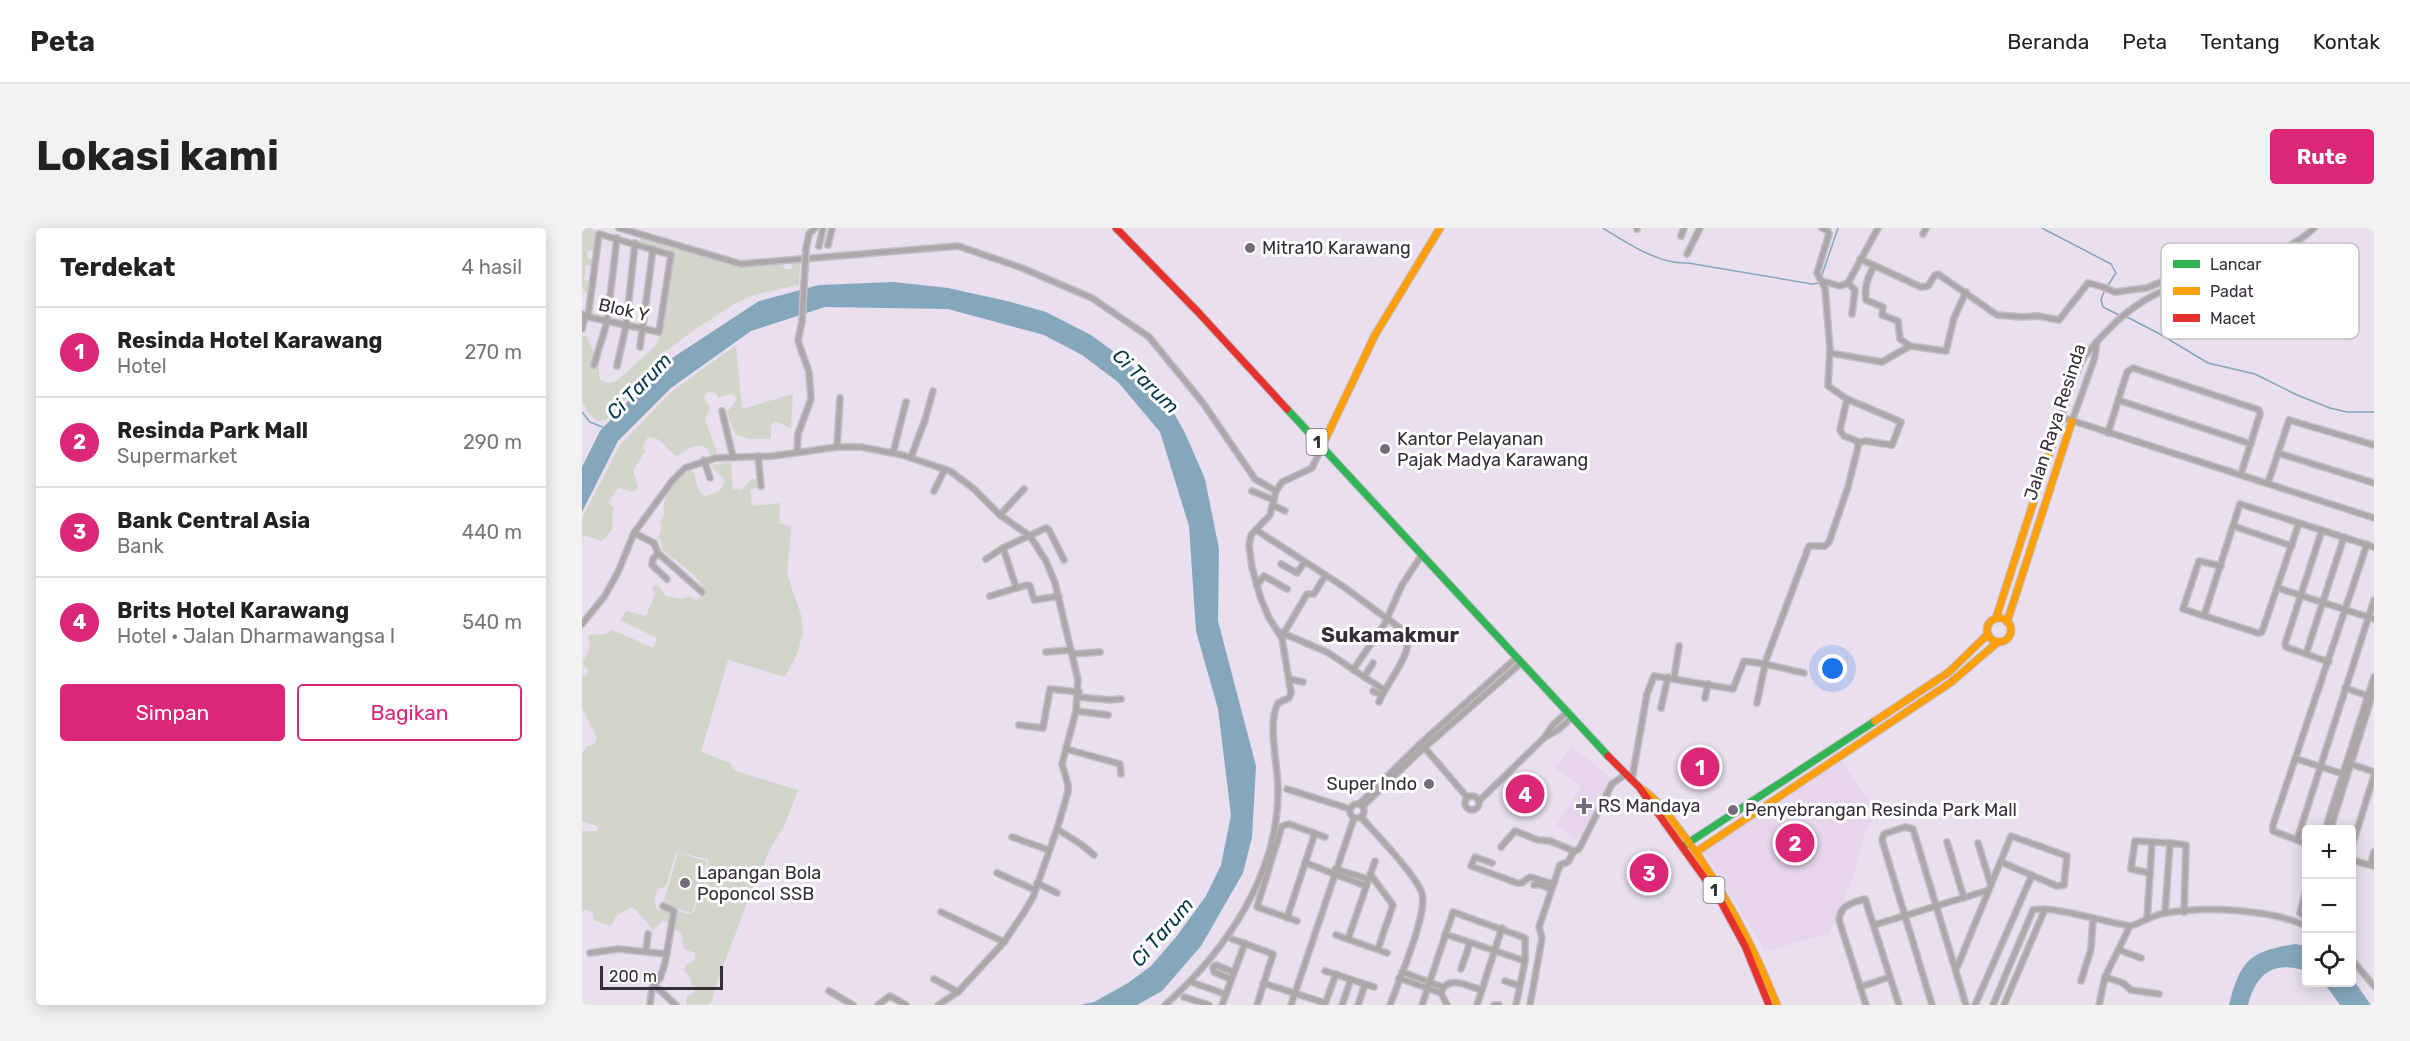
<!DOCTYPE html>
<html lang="id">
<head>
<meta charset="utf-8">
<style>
  body { margin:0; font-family:Rubik,sans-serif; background:#f2f2f2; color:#222 }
  .controls { position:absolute; right:18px; bottom:18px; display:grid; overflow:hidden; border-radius:6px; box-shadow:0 3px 15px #0003 }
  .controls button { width:54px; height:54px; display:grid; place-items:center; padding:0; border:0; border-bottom:2px solid #e0e0e0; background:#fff; color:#222; font:30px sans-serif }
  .scale { position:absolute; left:18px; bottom:15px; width:123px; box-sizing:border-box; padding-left:6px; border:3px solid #352d38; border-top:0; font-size:16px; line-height:21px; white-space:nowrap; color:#352d38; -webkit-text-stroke:4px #fff; paint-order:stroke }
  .you { position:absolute; left:1251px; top:441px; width:21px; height:21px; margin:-15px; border:4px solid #fff; border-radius:50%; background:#1a73e8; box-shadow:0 0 0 9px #1a73e833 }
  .badge { display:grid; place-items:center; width:39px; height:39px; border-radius:50%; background:#db2777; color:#fff; font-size:20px; font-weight:700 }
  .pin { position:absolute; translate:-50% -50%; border:3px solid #fff; box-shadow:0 2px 6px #0006 }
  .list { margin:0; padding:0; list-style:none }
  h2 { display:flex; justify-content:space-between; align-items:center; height:78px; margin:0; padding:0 24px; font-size:26px }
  h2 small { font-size:20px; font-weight:400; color:#767676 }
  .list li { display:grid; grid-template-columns:39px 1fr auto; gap:18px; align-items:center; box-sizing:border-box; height:90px; padding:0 24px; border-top:2px solid #e0e0e0 }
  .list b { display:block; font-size:22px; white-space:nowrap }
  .list p { margin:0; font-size:20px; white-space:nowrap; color:#767676 }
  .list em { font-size:20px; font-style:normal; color:#767676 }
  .actions { display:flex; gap:12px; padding:18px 24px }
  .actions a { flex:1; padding:14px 0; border:2px solid #db2777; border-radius:6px; text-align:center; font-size:21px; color:#db2777 }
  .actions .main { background:#db2777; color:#fff }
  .icon { flex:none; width:33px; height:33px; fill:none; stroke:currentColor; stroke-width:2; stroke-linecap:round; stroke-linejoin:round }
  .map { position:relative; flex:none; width:1792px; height:777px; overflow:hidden; border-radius:6px }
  header { display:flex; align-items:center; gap:36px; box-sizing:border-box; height:84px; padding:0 30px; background:#fff; border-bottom:2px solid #e0e0e0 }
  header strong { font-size:28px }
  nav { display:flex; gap:33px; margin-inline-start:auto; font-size:21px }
  .intro { display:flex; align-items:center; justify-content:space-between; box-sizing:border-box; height:144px; padding:0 36px }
  h1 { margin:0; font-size:42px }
  .button { padding:15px 27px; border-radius:6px; background:#db2777; color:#fff; font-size:21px; font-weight:700 }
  main { display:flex; gap:36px; padding:0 36px }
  aside { flex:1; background:#fff; border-radius:6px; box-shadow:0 3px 15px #0003 }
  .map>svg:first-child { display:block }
  .built { fill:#e6d5ed }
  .green { fill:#d1d5ca }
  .water { fill:#85a7bc }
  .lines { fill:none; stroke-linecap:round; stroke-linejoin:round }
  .stream { stroke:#85a7bc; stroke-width:1.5 }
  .street-casing { stroke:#c4bdc8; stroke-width:8 }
  .fast-casing { stroke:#c4bdc8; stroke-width:9 }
  .slow-casing { stroke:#c4bdc8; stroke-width:9 }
  .jam-casing { stroke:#c4bdc8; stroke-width:9 }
  .street { stroke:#aca7a8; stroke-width:5 }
  .fast { stroke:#30b455; stroke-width:7 }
  .slow { stroke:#ff9f0a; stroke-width:7 }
  .jam { stroke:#e5322d; stroke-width:7 }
  .street-bridge-casing { stroke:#c4bdc8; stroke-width:8; stroke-linecap:butt }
  .street-bridge { stroke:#aca7a8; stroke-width:5 }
  .poi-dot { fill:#746b78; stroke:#fff; stroke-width:2 }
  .labels { text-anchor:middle; stroke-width:6; stroke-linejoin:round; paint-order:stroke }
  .shield { fill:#fff; stroke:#726c74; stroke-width:1.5 }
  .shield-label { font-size:16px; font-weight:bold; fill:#352d38 }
  .poi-label { font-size:18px; fill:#352d38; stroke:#fff; text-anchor:start }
  .street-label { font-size:18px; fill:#352d38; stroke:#fff }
  .water-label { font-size:20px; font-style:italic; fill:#043748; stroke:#fff }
  .quarter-label { font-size:21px; font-weight:bold; fill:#352d38; stroke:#fff }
  .key { fill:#fff; stroke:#c2c0c3; stroke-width:1.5 }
  .key-label { font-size:16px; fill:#352d38 }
</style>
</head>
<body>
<header>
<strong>Peta</strong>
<nav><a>Beranda</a><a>Peta</a><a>Tentang</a><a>Kontak</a></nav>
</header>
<div class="intro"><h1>Lokasi kami</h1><a class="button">Rute</a></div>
<main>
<aside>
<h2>Terdekat<small>4 hasil</small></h2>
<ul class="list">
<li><span class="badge">1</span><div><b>Resinda Hotel Karawang</b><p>Hotel</p></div><em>270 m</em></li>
<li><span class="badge">2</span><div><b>Resinda Park Mall</b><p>Supermarket</p></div><em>290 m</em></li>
<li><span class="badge">3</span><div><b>Bank Central Asia</b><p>Bank</p></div><em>440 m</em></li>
<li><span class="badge">4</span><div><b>Brits Hotel Karawang</b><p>Hotel · Jalan Dharmawangsa I</p></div><em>540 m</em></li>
</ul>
<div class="actions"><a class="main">Simpan</a><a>Bagikan</a></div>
</aside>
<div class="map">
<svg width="1792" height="777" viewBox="0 0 1792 777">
  <rect width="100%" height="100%" fill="#e9dfee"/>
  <!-- built -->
  <g class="built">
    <polygon points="990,518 1030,551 1004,609 998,607 995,612 974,598 999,558 973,540"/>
    <polygon points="1260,533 1296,586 1285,599 1271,649 1247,706 1183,723 1122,623"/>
  </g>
  <!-- green -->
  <g class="green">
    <polygon points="0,0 9,0 16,6 13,23 5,23 5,30 12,32 11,39 4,37 2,52 9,53 7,68 0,59"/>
    <polygon points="59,8 153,37 168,38 201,35 202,41 210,41 209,34 218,33 217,57 172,67 154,75 112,102 80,126 49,165 24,192 15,193 6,185 0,172 0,107 5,109 17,136 17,149 20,153 27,155 35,153 73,118 80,104 91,28 89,25 57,15"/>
    <path d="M154,117L160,181L211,166L209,200L192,193L189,198V211H168L153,206L145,184L155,171L152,167L147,166L137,170L133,165L126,164L122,170L128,180L123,191L135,225L129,228C120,210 109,219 95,228C83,221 81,209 66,209L60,220L64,222L51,242L56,259L52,264L36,260L26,274L31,279L30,302L20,313L2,307L0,310V290L38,217L89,164Z"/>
    <path d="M149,234L151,261L160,262L169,251H175V259L168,262L170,278L198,275L197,295L209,299L205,346L219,387L221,405L215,426L203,449L146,432L119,524L149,535L151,542L216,562L203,596L189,619L171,660L136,751L130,773L125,777H104L105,768L110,767L113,762V759L109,757V751L102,742L104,737L110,735L113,730V725L102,721L99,705L90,700L93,682L106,686L112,684L127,633L125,631L94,624L84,658L76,661C73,670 70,676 77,683L82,680L89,684L86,694L80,693L71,702L54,682L49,679L34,688L29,698L12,692L11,685L5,682L0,683V603H15L17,599L0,593V526L6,518L12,516L15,510L0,480V448L5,447L6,442L1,437C1,430 6,427 7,421C8,416 6,413 7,407L24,406L29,401L71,420L75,410L38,392L44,383L64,388L73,366L70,362L72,357L77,358L84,368L99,371L108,368L114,373L123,363C115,345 95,334 80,322L79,314L76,309L80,299L78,294L82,286C79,271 93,247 108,242L112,245L116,261L122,268C133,266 140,264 143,252L128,237Z"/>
    <polygon points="96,625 125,633 110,685 81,676"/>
  </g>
  <!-- water -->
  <g class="water">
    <polygon points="312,54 366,60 425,73 464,84 509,107 547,135 585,173 603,205 623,251 637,321 636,393 674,538 670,609 661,645 619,718 580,763 555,777 498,777 512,774 546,755 569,738 594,709 624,668 639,637 649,587 636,481 614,403 607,298 578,204 536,154 500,127 462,107 366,81 243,79 169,103 89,160 36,213 0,284 0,239 18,203 81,136 177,73 237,57"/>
    <path d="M1713,716L1724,718V743C1691,732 1674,746 1666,777H1647C1658,733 1667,723 1713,716Z"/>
    <polygon points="1770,750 1789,777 1758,777 1742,755 1770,754"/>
  </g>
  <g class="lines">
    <!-- stream -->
    <g class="stream">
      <path d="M1021,0C1045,15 1078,37 1106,35L1230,56L1237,55"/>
      <polyline points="1460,0 1529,36 1534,45 1526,57"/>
      <polyline points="1239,50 1256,0"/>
      <polyline points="1523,61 1519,72 1521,79 1537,87"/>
      <polyline points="1545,89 1576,105 1626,135 1673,146 1715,167 1748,180 1765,184 1792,184"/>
      <polyline points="0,184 8,194 23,200"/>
    </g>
    <!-- street casing -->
    <g class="street-casing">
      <g id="street">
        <polyline points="37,0 159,36 376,18 440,40 510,70 567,109 621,175 673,251 694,263"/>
        <path d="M1732,0C1714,18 1688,27 1664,35C1606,55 1566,58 1523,105C1514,114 1506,123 1500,133C1491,150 1486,171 1479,189L1792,290"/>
        <polyline points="1055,1 1055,0"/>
        <polyline points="1341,6 1344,0"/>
        <polyline points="1099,8 1102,0"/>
        <polyline points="246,17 250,0"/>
        <polyline points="237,18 241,0"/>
        <polyline points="224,21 227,6 233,0"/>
        <polyline points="1105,26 1118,0"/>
        <polyline points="1278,31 1339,59 1346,58 1353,47 1356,46 1415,87 1440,89 1456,88 1477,92 1506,55 1521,59 1533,64 1565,60 1586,51 1591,57"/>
        <path d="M1292,38C1286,49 1282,59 1284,72L1301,79L1300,87L1316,93L1318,111L1328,118L1364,123L1372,90L1384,64"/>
        <polyline points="1240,53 1258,58 1266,55 1296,0"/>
        <polyline points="1266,55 1273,62 1270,86"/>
        <polyline points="0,86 6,89 77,104 89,27 17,6 6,89"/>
        <polyline points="0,101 3,88"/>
        <polyline points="58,119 71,21"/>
        <polyline points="1248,125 1300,134 1328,118"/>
        <polyline points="12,137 25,94 35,10"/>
        <polyline points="35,138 44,98 53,15"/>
        <polyline points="1265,171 1319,194 1310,217 1283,213 1276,215"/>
        <polyline points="1536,172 1669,216"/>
        <polyline points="140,183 151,229"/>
        <polyline points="1490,193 1512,132 1515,114"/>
        <polyline points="1526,205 1545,144 1551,140 1677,182 1678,186 1659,246"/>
        <polyline points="255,219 258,170"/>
        <polyline points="215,224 216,206 229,171 227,144 216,113 220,93"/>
        <polyline points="311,225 324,174"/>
        <polyline points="1696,225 1792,255"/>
        <polyline points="176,228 179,258"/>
        <polyline points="329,229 343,192 351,163"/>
        <polyline points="122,232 128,250"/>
        <polyline points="1686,255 1707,192 1792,217"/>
        <polyline points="352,263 363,241"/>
        <polyline points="670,263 692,272"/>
        <polyline points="691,277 703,283"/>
        <polyline points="418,287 442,261"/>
        <polyline points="1651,298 1710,318"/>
        <path d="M674,302L762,359L826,406C829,430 805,453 797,474"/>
        <polyline points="52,305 72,315 76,325 120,364"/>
        <polyline points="1785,316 1691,597 1691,603 1715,612 1792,372"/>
        <polyline points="421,320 434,359"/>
        <polyline points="76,325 71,331 70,337 85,351"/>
        <polyline points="404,331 421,320 464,300 467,302 482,332"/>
        <polyline points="699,336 715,345 722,335"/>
        <polyline points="1639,338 1617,333 1601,381 1676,405 1680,404 1717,295"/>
        <polyline points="675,357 682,348 705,361"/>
        <polyline points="1696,360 1792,391"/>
        <polyline points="408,368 445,357 448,358 452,372 477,368"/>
        <polyline points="1622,388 1658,276 1792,319"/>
        <polyline points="0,396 22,369 36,344 52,305 90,253 103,240 134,230 191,228 255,219 279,219 320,227 368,243 392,261 418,287 448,308 464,333 473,355 496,452 494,483 480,536 486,557 486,564 475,601 451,669 443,683 422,714 376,764 356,777"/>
        <polyline points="698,404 745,424 802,462"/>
        <polyline points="702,405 725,366 732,366 743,348"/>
        <polyline points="464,424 489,422"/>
        <polyline points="490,426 518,424"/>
        <polyline points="1724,426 1704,419 1703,416 1740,302"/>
        <polyline points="1747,434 1724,426 1762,309"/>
        <polyline points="771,442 802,397 820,357 839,328"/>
        <polyline points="782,449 791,435"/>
        <polyline points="1092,450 1097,418"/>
        <polyline points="707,451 721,454"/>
        <polyline points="1763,460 1786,468"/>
        <polyline points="791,463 800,467"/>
        <polyline points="496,469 528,472 539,471"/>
        <polyline points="1123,470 1126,456"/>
        <polyline points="1175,475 1184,432 1227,318 1243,318 1247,314 1266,259 1276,219 1275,213 1262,208 1258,202 1265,171 1246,158 1248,121 1243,60 1235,45 1247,6 1246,3 1240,0"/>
        <polyline points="1079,480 1086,449"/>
        <polyline points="494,483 526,487"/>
        <polyline points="437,497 461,500 468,461 497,464"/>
        <polyline points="964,507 971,497 984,485"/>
        <polyline points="842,519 885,569"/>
        <polyline points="484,521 538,536 539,546"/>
        <polyline points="1715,531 1761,546"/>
        <polyline points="1769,536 1792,544"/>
        <polyline points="1050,551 1065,466 1072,448 1151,461 1162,433 1183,436 1222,445"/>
        <polyline points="705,561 768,581"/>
        <circle cx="890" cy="575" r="7"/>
        <polyline points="897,573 963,509 976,502 989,490"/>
        <circle cx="775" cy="583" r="7"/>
        <polyline points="777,576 838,516 934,430"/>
        <polyline points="781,578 834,527 939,435"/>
        <path d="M779,589C793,605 835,648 840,666C846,685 816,755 808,777"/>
        <polyline points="475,601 500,617 512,627"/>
        <polyline points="1743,602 1792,449"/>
        <polyline points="1748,602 1792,462"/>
        <polyline points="430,609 467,622"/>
        <polyline points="1715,612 1724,616"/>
        <polyline points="1365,614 1382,670"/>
        <polyline points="1396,615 1409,657"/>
        <polyline points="1770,618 1792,548"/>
        <polyline points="919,619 933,603 956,612 968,613 992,623"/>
        <polyline points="1770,632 1791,638"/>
        <polyline points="724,635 784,658"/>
        <polyline points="910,635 893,629 889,638 935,655 940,655 948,649 971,656"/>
        <polyline points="1791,637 1789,635 1792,624"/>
        <polyline points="753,641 786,651"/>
        <polyline points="415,645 453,662"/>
        <polyline points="1568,645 1549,641 1553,613 1588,615"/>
        <polyline points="788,646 811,677 796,721"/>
        <polyline points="455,655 475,665"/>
        <polyline points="952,657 956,656 969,661"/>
        <polyline points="359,684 422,714"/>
        <polyline points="1583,685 1588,615 1604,617 1602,684"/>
        <polyline points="1721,687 1718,685 1724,663"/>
        <polyline points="1721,687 1724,678"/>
        <polyline points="705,690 733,605"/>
        <polyline points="1565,691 1570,615"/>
        <polyline points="715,693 675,679 700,598 707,596 743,609"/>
        <polyline points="1292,697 1407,662"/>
        <polyline points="863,706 943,733"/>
        <polyline points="754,707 805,725"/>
        <polyline points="650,711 691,726 675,777"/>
        <polyline points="766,711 793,633"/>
        <polyline points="1537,722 1559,730"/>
        <polyline points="64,723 66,706"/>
        <polyline points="8,725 36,721 85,726"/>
        <polyline points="1770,732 1792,758"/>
        <polyline points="879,741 888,715"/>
        <polyline points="1374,742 1429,608 1485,628 1482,657 1475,658 1419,634"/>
        <polyline points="743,743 792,759"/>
        <polyline points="820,744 861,759"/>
        <polyline points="1523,749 1541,755 1549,762 1577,766"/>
        <polyline points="817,750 859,765"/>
        <polyline points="352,751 376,764"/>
        <polyline points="648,751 632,744 631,739 634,737 651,744"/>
        <polyline points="923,753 938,758"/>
        <polyline points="1499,753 1509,721 1511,692"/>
        <polyline points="612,755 643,766"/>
        <polyline points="681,755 743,775"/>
        <polyline points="72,757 94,777"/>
        <polyline points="1278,759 1308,749"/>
        <polyline points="247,763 271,777"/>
        <polyline points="602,769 627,777"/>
        <polyline points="743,776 754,746"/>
        <polyline points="68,777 70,760 78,750 83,735 92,683 81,678"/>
        <polyline points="296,777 308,768 324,777"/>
        <path d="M583,777C644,723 697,646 696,561C696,536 685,496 696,475L707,470L709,465L700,410L687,390L678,368L670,339L667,318L669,307L688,287L694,263L700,254L730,240L740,219"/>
        <polyline points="640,777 663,715"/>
        <polyline points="709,777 772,590"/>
        <polyline points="760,777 769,751"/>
        <polyline points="776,777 783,756"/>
        <polyline points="840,777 871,684 943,710 943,733 934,777"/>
        <path d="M865,777L859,765C865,746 886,758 899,762"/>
        <polyline points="895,777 920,700"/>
        <polyline points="912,777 917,777"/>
        <polyline points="948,777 960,710 957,699 978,637 986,634 992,623 997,621 1030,556 1044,546"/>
        <path d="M1284,777L1257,692C1259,676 1270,675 1283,671L1317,777"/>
        <polyline points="1350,777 1300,612 1302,606 1323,599 1331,601 1384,777"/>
        <polyline points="1393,777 1450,647"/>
        <path d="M1411,777L1451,682C1467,677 1528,695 1548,698"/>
        <polyline points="1422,777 1463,681"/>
        <path d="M1517,777L1523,749L1548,698C1560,695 1570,687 1583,685C1622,678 1688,681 1724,698"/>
      </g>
    </g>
    <!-- fast casing -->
    <g class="fast-casing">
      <g id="fast">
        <polyline points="705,181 1026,528"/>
        <polyline points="1103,617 1293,493"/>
      </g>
    </g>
    <!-- slow casing -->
    <g class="slow-casing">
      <g id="slow">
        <polyline points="740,218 793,107 858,0"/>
        <polyline points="1414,390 1479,189"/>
        <circle cx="1417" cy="402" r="12"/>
        <polyline points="1425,394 1490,193"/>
        <polyline points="1293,493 1367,444 1406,406"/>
        <path d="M1060,561C1077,573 1090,592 1103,609C1141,661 1171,717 1195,777"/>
        <polyline points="1117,622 1368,455 1416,414"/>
      </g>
    </g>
    <!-- jam casing -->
    <g class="jam-casing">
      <g id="jam">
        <polyline points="534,0 616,84 705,181"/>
        <polyline points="1026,528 1057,559 1137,670 1163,718 1187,777"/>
      </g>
    </g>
    <!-- street -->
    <use href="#street" class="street"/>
    <!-- fast -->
    <use href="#fast" class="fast"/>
    <!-- slow -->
    <use href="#slow" class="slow"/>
    <!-- jam -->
    <use href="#jam" class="jam"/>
    <!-- street-bridge casing -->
    <g class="street-bridge-casing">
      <polyline id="street-bridge" points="220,93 224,21"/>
    </g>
    <!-- street-bridge -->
    <use href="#street-bridge" class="street-bridge"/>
  </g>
  <!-- markers -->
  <g class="poi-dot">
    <circle cx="668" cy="20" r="6"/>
    <circle cx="803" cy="221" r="6"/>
    <circle cx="847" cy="556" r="6"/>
    <path d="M999 569h6v6h6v6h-6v6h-6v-6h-6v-6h6z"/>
    <circle cx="1151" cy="582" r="6"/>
    <circle cx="103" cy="655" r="6"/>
  </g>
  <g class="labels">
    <!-- shield labels -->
    <g class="shield">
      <rect x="724.5" y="201" width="21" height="26" rx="4.5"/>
      <rect x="1121.5" y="649" width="21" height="26" rx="4.5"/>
    </g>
    <g class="shield-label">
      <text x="735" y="220">1</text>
      <text x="1132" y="668">1</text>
    </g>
    <!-- poi labels -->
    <g class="poi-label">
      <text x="680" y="26">Mitra10 Karawang</text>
      <text x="815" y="217">Kantor Pelayanan<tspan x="815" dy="21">Pajak Madya Karawang</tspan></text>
      <text x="835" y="562" text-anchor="end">Super Indo</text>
      <text x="1016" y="584">RS Mandaya</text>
      <text x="1163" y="588">Penyebrangan Resinda Park Mall</text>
      <text x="115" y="651">Lapangan Bola<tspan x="115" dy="21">Poponcol SSB</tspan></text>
    </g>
    <!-- street labels -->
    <g class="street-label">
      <text transform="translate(42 82) rotate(13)" y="6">Blok Y</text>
      <text transform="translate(1473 194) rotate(-72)" y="6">Jalan Raya Resinda</text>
    </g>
    <!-- water labels -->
    <g class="water-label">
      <text transform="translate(564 153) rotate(44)" y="7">Ci Tarum</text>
      <text transform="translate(57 158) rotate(-46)" y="7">Ci Tarum</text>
      <text transform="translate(580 704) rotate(-49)" y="7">Ci Tarum</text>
    </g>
    <!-- quarter labels -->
    <g class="quarter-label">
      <text x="808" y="414">Sukamakmur</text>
    </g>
  </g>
  <!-- legend -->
  <rect x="1579" y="15" width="198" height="96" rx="9" class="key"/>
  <rect x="1591" y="32" width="27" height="8" fill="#30b455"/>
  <rect x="1591" y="59" width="27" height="8" fill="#ff9f0a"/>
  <rect x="1591" y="86" width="27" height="8" fill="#e5322d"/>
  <g class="key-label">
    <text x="1628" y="42">Lancar</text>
    <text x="1628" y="69">Padat</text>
    <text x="1628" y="96">Macet</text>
  </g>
</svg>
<div class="controls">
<button>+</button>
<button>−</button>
<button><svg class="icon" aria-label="locate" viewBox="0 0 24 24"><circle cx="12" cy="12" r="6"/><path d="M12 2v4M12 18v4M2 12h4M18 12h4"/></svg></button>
</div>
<div class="scale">200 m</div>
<div class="you"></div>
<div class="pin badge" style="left:1118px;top:539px">1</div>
<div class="pin badge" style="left:1213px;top:615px">2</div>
<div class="pin badge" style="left:1067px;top:645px">3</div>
<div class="pin badge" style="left:943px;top:566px">4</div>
</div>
</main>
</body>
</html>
